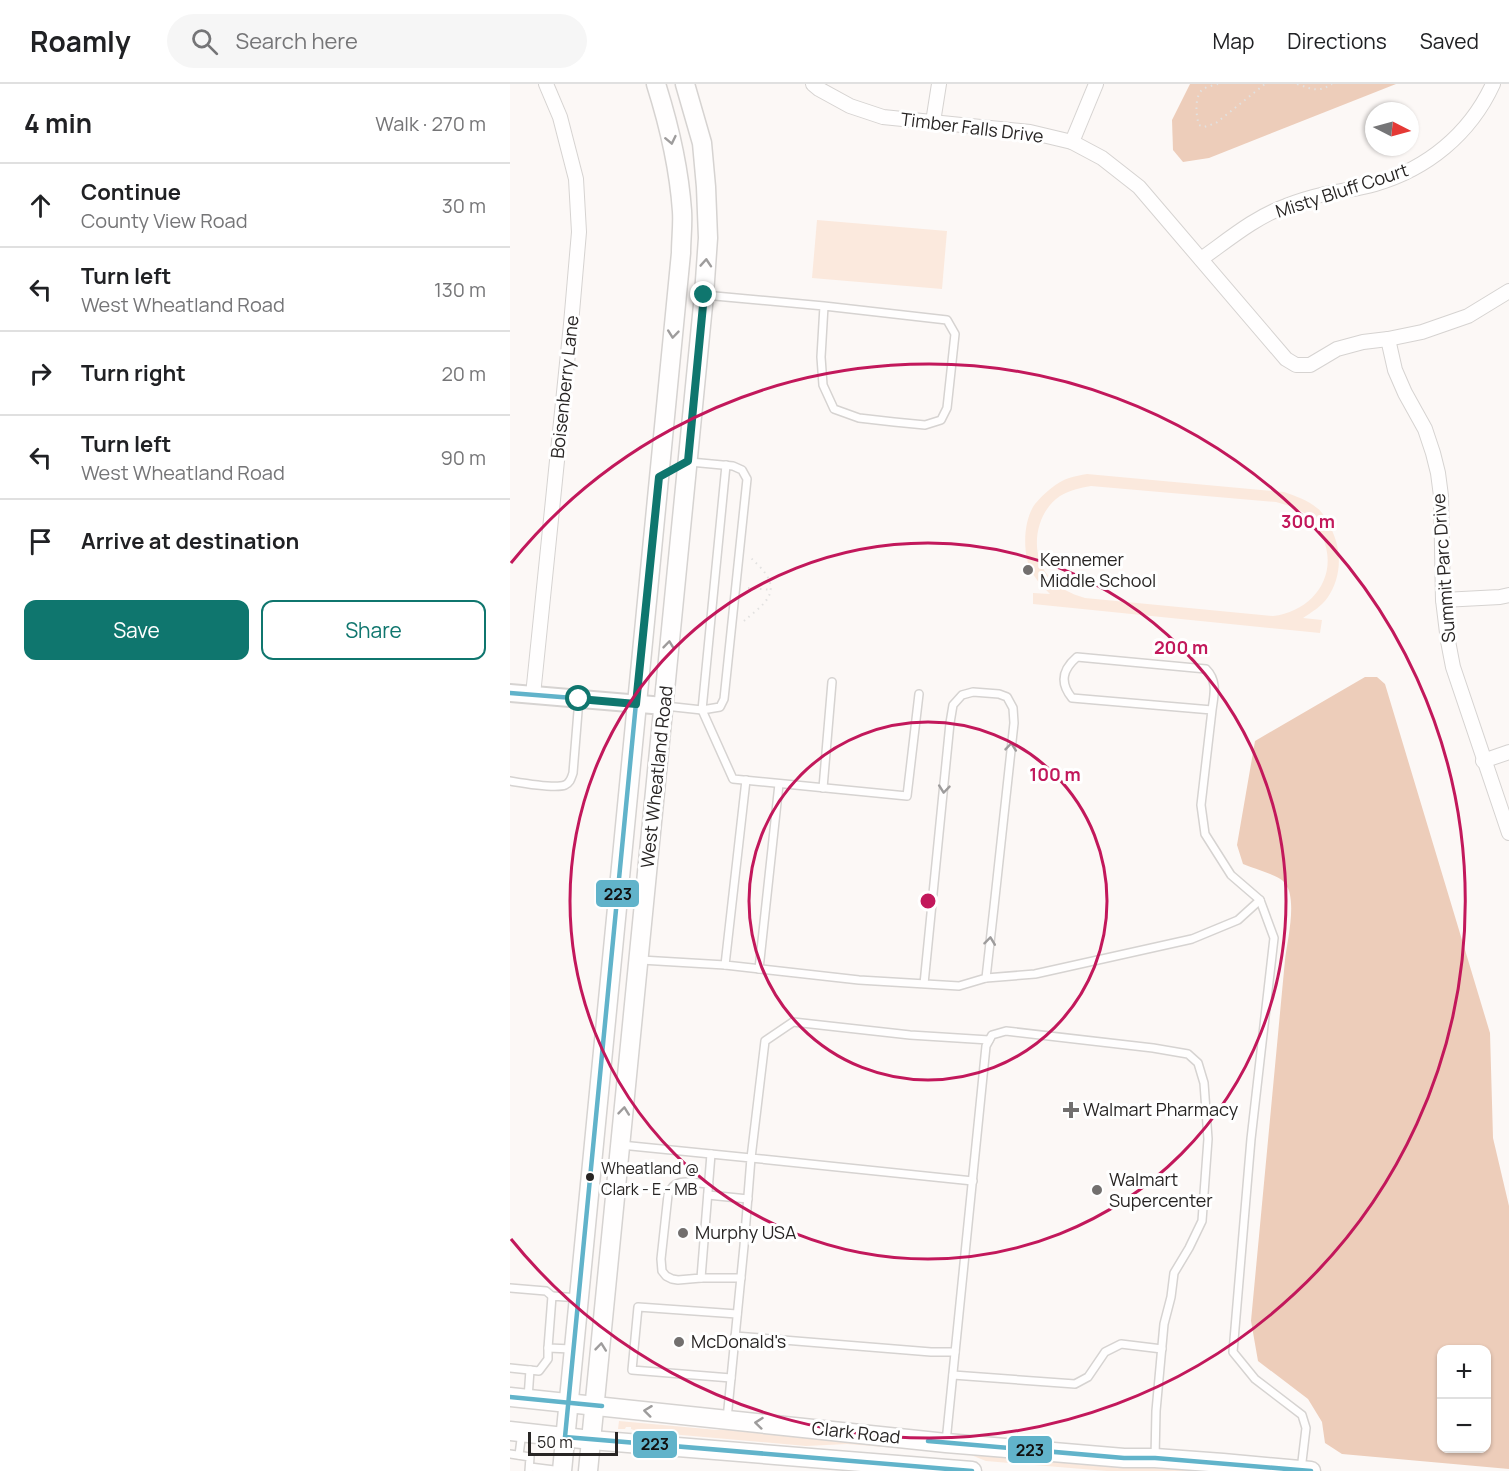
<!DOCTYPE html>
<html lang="en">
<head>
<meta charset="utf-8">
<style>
  body { margin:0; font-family:Manrope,sans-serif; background:#f6f6f6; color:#202124 }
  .controls { position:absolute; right:18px; bottom:18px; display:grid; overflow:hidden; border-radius:12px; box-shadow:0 2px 4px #0004 }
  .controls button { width:54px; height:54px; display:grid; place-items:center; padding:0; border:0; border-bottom:2px solid #e0e0e0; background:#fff; color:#202124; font:30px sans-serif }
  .compass { position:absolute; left:855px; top:18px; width:54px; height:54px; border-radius:50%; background:#fff; box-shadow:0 2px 4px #0004; rotate:96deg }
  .scale { position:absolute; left:18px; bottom:15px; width:90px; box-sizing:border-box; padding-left:6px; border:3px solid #282524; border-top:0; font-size:16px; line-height:21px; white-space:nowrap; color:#282524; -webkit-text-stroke:4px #fff; paint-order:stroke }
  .stop { position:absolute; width:18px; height:18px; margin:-14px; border:4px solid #0f766e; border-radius:50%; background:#fff }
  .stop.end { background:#0f766e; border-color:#fff; box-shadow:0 2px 6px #0008 }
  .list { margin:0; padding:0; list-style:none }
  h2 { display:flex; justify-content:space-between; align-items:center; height:78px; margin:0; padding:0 24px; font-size:26px }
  h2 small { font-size:20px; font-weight:400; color:#757577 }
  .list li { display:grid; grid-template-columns:39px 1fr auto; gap:18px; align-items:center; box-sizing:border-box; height:84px; padding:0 24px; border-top:2px solid #e0e0e0 }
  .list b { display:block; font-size:22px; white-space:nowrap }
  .list p { margin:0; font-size:20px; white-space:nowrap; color:#757577 }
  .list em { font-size:20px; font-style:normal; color:#757577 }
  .actions { display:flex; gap:12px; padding:18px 24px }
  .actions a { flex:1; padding:14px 0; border:2px solid #0f766e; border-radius:12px; text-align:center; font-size:21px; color:#0f766e }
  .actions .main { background:#0f766e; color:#fff }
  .icon { flex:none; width:33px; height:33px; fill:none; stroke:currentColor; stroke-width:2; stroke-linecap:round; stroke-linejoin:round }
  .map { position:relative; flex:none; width:999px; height:1387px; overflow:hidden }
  header { display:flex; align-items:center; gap:36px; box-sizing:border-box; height:84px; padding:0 30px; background:#fff; border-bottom:2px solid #e0e0e0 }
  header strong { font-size:28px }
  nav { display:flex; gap:33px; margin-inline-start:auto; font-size:21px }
  .search { width:420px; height:54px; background:#f6f6f6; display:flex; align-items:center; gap:15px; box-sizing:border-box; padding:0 21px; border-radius:33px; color:#757577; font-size:22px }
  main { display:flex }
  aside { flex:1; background:#fff }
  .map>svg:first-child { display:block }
  .green { fill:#fbe9dd; fill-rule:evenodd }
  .forest { fill:#edcdba; fill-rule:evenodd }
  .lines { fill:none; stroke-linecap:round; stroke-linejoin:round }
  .service-casing { stroke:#d6d3d1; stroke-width:10 }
  .minor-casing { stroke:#d6d3d1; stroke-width:16 }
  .tertiary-casing { stroke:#d6d3d1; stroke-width:20 }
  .secondary-casing { stroke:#d6d3d1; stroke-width:21 }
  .path { stroke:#e2e1e0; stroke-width:2; stroke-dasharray:1.5 4.5; stroke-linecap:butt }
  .service { stroke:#fffefe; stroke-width:7 }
  .minor { stroke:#fffefe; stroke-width:14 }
  .tertiary { stroke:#fffefe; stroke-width:16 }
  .secondary { stroke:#fffefe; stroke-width:18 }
  .bus-1-casing { stroke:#fff; stroke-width:9 }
  .bus-1 { stroke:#61b3ca; stroke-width:4.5 }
  .oneway { stroke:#9e9c9c }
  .route { stroke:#0f766e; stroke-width:8 }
  .ring { fill:none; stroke:#c2185b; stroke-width:3 }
  .poi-dot { fill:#726f6e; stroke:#fff; stroke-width:2 }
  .bus-dot { fill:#282524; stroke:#fff; stroke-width:2 }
  .labels { text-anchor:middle; stroke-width:6; stroke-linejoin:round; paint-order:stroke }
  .bus-label { font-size:16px; fill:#282524; stroke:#fff; text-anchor:start }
  .street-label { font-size:18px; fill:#282524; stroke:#fff }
  .poi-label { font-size:18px; fill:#282524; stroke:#fff; text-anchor:start }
  .centre { fill:#c2185b; stroke:#fff; stroke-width:3 }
  .ring-label { font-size:18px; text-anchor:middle; font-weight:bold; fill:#c2185b; stroke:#fff; stroke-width:6; stroke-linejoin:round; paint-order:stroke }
  .line-badge { stroke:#fff; stroke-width:2 }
  .pale-badge-label { font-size:16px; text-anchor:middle; font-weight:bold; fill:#111 }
</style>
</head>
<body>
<header>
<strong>Roamly</strong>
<div class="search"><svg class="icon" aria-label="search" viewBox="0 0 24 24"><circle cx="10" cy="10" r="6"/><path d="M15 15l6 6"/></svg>Search here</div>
<nav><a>Map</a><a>Directions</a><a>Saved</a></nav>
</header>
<main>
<aside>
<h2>4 min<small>Walk · 270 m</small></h2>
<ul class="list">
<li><svg class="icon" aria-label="ahead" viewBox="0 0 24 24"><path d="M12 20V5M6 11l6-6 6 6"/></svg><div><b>Continue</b><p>County View Road</p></div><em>30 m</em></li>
<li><svg class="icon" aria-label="left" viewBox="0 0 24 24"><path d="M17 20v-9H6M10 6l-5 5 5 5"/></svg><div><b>Turn left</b><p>West Wheatland Road</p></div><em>130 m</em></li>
<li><svg class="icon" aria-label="right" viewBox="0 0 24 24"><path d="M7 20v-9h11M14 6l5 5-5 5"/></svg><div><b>Turn right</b></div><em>20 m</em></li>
<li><svg class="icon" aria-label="left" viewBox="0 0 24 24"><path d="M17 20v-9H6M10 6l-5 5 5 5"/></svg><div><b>Turn left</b><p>West Wheatland Road</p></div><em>90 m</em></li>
<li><svg class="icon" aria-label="arrive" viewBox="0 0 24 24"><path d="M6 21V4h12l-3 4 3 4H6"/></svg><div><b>Arrive at destination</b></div></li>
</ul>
<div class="actions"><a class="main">Save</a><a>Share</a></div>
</aside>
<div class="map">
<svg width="999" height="1387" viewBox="0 0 999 1387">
  <rect width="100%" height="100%" fill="#fcf8f6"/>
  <!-- green -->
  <g class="green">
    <polygon points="307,136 437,147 432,205 302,194"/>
    <path d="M577,390L774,408C785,412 798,416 807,424C812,427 815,434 818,439C832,462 833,490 818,513C812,522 802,528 793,534L812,536L810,549L523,520V509L540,510C533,503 526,496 522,488C512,471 513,436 525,420C533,410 547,398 559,394C565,392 571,391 577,390ZM581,402L766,418C777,421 787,424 796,430C803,436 808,444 812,452C830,491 803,527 763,532L575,514C561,510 546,503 537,490C519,467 526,428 550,412C560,406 570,404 581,402Z"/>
    <polygon points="109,1337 207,1346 225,1344 416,1365 411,1366 337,1360 296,1362 126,1347 121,1345 121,1343 116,1343 115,1345 108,1345"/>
    <polygon points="462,1365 724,1387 597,1387 476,1377 461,1371"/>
  </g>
  <!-- forest -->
  <g class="forest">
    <polygon points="680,0 886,0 699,74 673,78 663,66 662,36"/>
    <path d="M855,593H867L875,600L980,949L983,1054L999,1122V1385L832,1370L815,1359L812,1338L798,1315L748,1277L741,1237L775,876C777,857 789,811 773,797C767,791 742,784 733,780L727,761L745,657ZM932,1266H976V1364H932Z"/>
  </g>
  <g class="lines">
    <!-- service casing -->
    <g class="service-casing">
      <g id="service">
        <polyline points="194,211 314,222 437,236 445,250 437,324 431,336 415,341 384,338 349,334 324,325 313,301 311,273 314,222"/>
        <polyline points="216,381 192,626 223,695 397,712 409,610"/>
        <polyline points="155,622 192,626 210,623 214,615 237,395 232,386 223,382 180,378"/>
        <polyline points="236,696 215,881 349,896 449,902 476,894 484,823 504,639 503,624 497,613 489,610 463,608 452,611 443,621 440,639 414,900"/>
        <path d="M0,697C12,699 45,705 55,701C61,698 61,694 63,689L69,615"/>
        <polyline points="313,704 322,598"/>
        <polyline points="750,816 764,854 741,1055 723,1268 745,1295 792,1331 796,1344 791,1386"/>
        <polyline points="131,876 215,881"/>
        <polyline points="249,885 269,700"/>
        <path d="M476,894L525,890L682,855L728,836L750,816L721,791L695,750L691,721L702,626L562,614C549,598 553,585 567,573L696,585C708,597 704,611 702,626"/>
        <polyline points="111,1061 241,1074 234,1162 217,1335"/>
        <polyline points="463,1097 241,1074 255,957 283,938 400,951 479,956"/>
        <path d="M199,1100C182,1099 164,1092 158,1111L151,1175L152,1187L156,1192L162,1195L168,1196L191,1194L201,1070"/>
        <polyline points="198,1111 238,1115"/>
        <polyline points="191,1194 231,1194"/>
        <polyline points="0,1204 36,1207 42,1212"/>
        <polyline points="225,1252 421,1268 445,1268"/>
        <polyline points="62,1265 38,1264 42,1212 69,1214"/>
        <polyline points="0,1284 29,1287 38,1275 38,1264"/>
        <polyline points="443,1291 565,1300 578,1293 595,1268 611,1260 652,1265"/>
        <polyline points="221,1294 122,1286 128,1223 227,1230"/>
        <polyline points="18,1314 20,1286"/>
        <polyline points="436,1358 476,962 482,951 496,947 643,964 678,970 688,979 694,999 698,1055 692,1137 679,1164 664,1189 661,1213 654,1240 646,1327 645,1374"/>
        <polyline points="0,1370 20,1373 19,1387"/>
        <polyline points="9,1371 12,1348"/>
        <polyline points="20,1383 52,1387"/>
      </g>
    </g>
    <!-- minor casing -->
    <g class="minor-casing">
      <g id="minor">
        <polyline points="303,0 309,5 340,22 373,33 520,48 562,58 592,74 629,103 776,275 786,281 800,281 827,265 853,258 878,255 912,248 958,232 999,207"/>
        <polyline points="423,38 429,0"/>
        <polyline points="562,58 586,0"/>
        <path d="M691,175C718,156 745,133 776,122C788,117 802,113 815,110C832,106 849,105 865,100C917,85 960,50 983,0"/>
        <polyline points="878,255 885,286 895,309 915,345 923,369 928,389 931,412 933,516 938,557 943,583 999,749"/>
        <polyline points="933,516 990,513 999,511"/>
        <polyline points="23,611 61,240 69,148 66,95 50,33 36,0"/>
        <polyline points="973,677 999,668"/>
      </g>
    </g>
    <!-- tertiary casing -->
    <g class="tertiary-casing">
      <polyline id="tertiary" points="0,609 154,622"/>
    </g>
    <!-- secondary casing -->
    <g class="secondary-casing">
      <g id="secondary">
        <polyline points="0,1313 436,1359 614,1374 645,1374 713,1379 801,1387"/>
        <polyline points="0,1347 81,1356 462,1387"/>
        <path d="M52,1387L171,169C171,155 173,141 172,127C169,84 159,41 146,0"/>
        <polyline points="78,1387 194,211 198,154 196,103 192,59 175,0"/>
      </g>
    </g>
    <!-- path -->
    <g class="path">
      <path d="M708,0C704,1 696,3 693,5C684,12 686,32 689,41L694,43L706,39L755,0"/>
      <path d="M787,0C802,5 808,9 822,0"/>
      <polyline points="238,504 262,506"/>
      <path d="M234,537C246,526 267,514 259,496C256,488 247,480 241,474"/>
    </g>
    <!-- service -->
    <use href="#service" class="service"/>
    <!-- minor -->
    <use href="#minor" class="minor"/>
    <!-- tertiary -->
    <use href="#tertiary" class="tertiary"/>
    <!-- secondary -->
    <use href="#secondary" class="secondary"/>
    <!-- bus-1 casing -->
    <g class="bus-1-casing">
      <g id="bus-1">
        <polyline points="0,609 126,619 55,1353 462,1387"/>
        <polyline points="0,1313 92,1322"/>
        <polyline points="418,1357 614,1374 645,1374 801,1387"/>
      </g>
    </g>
    <!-- bus-1 -->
    <use href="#bus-1" class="bus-1"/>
  </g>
  <!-- one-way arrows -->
  <defs><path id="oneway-chevron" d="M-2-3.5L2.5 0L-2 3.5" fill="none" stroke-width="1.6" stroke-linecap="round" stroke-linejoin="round" transform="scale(1.5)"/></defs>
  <g class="oneway">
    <use href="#oneway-chevron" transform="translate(161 56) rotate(78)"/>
    <use href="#oneway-chevron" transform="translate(196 179) rotate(-86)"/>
    <use href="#oneway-chevron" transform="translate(163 250) rotate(96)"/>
    <use href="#oneway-chevron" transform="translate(159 561) rotate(-84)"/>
    <use href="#oneway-chevron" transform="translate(501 663) rotate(-84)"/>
    <use href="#oneway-chevron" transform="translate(434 705) rotate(96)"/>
    <use href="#oneway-chevron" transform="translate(480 857) rotate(-83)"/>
    <use href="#oneway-chevron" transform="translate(114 1027) rotate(-84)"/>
    <use href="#oneway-chevron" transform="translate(91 1263) rotate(-84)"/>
    <use href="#oneway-chevron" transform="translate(138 1327) rotate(-173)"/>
    <use href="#oneway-chevron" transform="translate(249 1339) rotate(-174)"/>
  </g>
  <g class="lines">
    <!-- route -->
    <polyline class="route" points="69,615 126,620 149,393 178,377 194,211"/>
  </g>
  <!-- distance rings -->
  <g class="ring">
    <circle cx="418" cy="817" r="179"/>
    <circle cx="418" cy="817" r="358"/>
    <path d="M1 479A537 537 0 1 1 1 1155"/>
  </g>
  <!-- markers -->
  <g class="poi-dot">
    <circle cx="518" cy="486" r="6"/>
    <path d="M558 1017h6v6h6v6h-6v6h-6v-6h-6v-6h6z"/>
    <circle cx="587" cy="1106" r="6"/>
    <circle cx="173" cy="1149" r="6"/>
    <circle cx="169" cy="1258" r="6"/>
  </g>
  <circle class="bus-dot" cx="80" cy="1093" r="5"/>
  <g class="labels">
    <!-- bus labels -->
    <g class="bus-label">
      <text x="91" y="1090">Wheatland @<tspan x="91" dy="21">Clark - E - MB</tspan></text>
    </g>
    <!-- street labels -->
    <g class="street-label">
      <text transform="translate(462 44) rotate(7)" y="6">Timber Falls Drive</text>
      <text transform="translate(832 107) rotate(-18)" y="6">Misty Bluff Court</text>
      <text transform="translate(55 303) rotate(-84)" y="6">Boisenberry Lane</text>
      <text transform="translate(934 484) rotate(-94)" y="6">Summit Parc Drive</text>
      <text transform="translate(147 693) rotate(-84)" y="6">West Wheatland Road</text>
      <text transform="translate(346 1349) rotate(6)" y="6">Clark Road</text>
    </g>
    <!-- poi labels -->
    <g class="poi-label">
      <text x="530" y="482">Kennemer<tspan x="530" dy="21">Middle School</tspan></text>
      <text x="573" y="1032">Walmart Pharmacy</text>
      <text x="599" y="1102">Walmart<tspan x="599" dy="21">Supercenter</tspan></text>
      <text x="185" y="1155">Murphy USA</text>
      <text x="181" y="1264">McDonald's</text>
    </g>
  </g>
  <circle cx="418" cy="817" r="9" class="centre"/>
  <g class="ring-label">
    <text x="798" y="444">300 m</text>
    <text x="671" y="570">200 m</text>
    <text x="545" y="697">100 m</text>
  </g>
  <g class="line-badge">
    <rect x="85" y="795" width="45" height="29" rx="6" fill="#61b3ca"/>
    <rect x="122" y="1346" width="46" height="29" rx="6" fill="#61b3ca"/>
    <rect x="497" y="1351" width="46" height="29" rx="6" fill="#61b3ca"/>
  </g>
  <g class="pale-badge-label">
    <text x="108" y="816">223</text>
    <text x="145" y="1366">223</text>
    <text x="520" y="1372">223</text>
  </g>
</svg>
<div class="controls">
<button>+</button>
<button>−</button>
</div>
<svg class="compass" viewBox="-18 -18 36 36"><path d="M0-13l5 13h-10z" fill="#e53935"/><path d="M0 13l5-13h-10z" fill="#757577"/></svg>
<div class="scale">50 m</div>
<div class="stop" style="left:69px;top:615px"></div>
<div class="stop end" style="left:194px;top:211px"></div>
</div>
</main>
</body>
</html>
